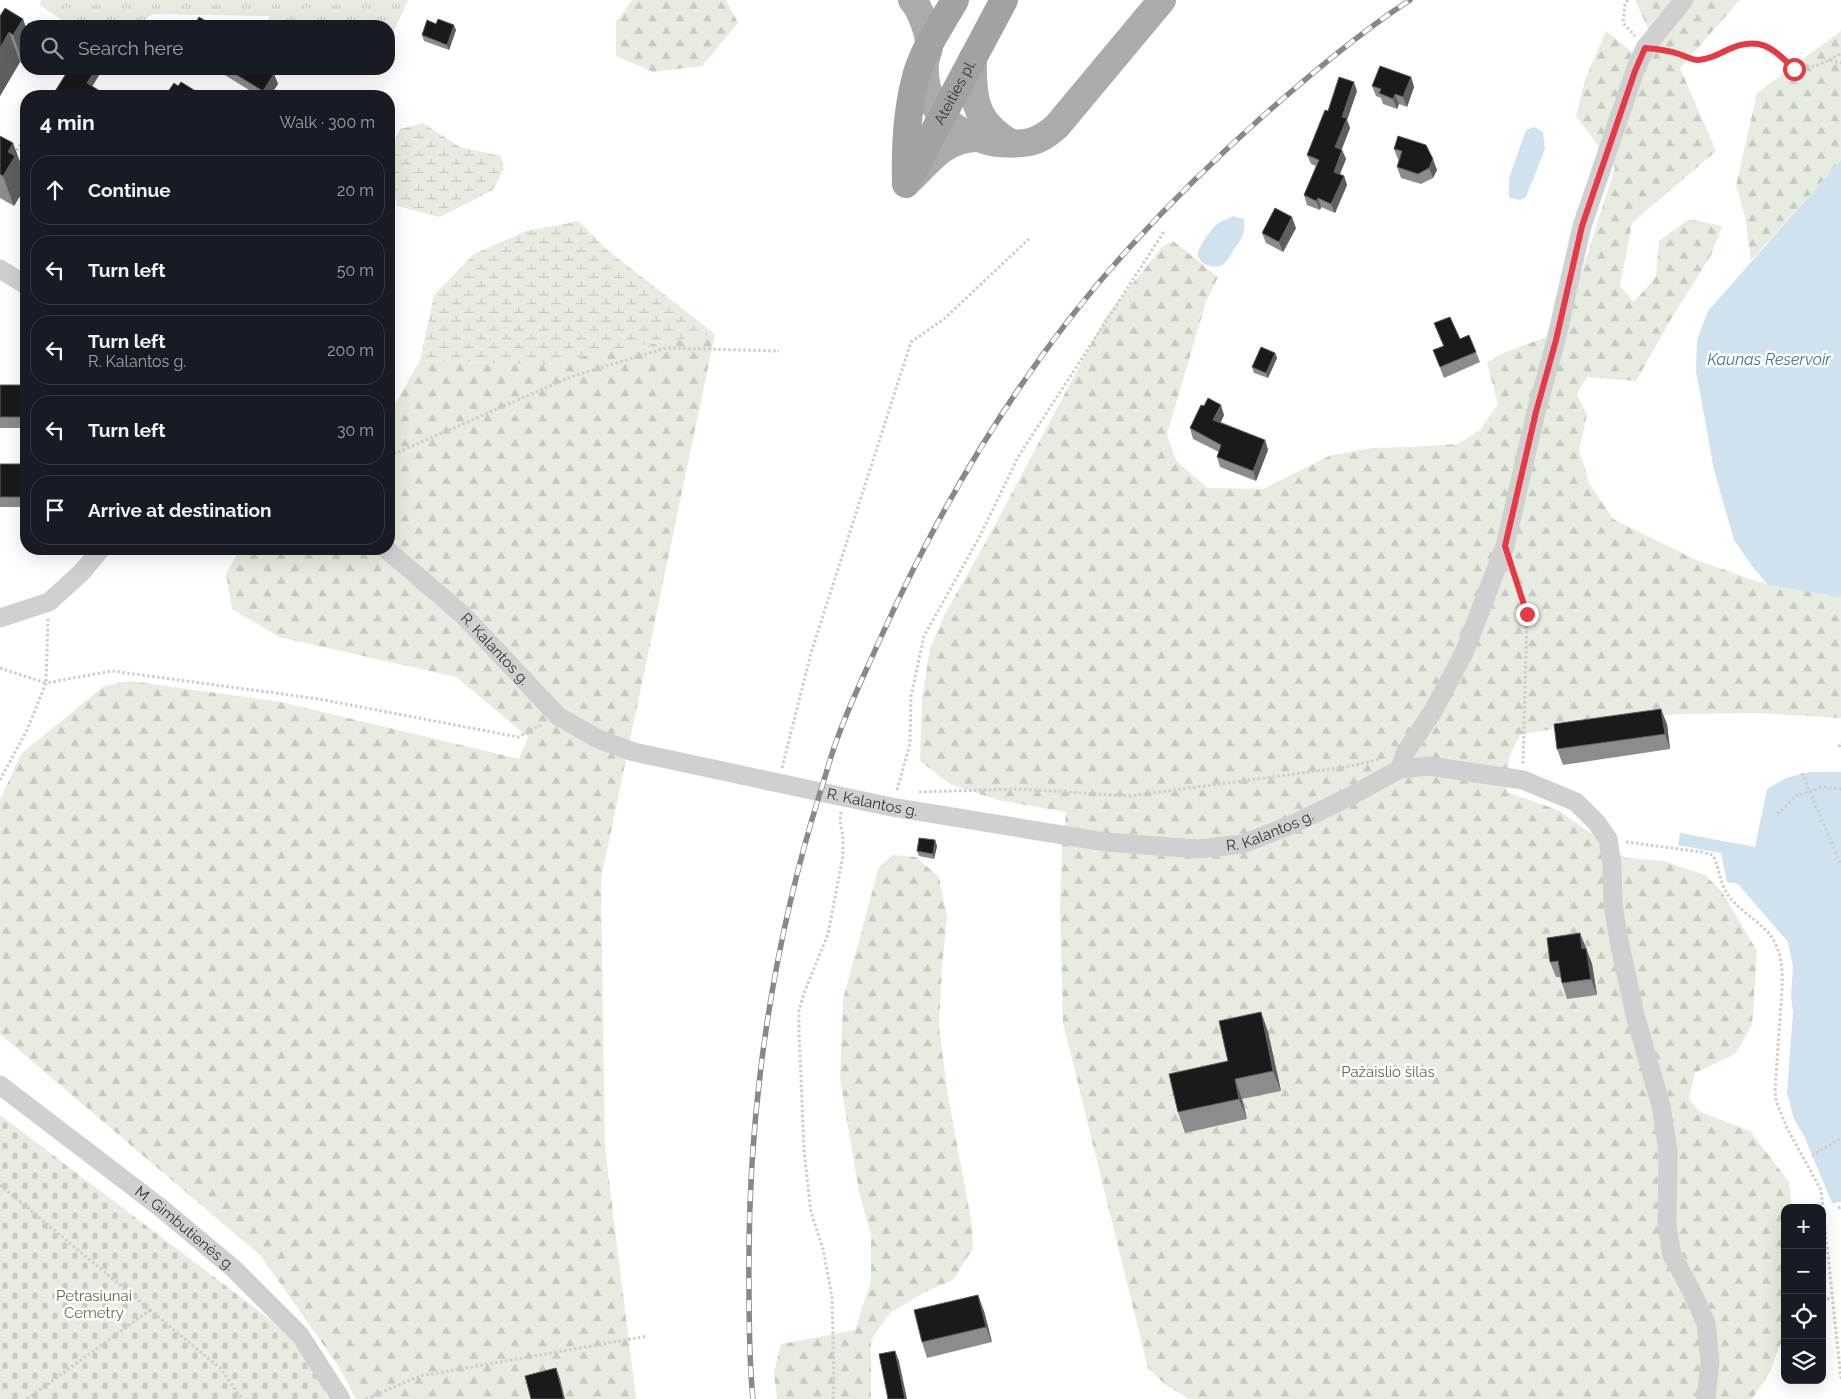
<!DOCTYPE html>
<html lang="en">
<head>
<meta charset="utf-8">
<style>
  body { margin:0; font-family:Raleway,sans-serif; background:#20242c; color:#f1f3f6 }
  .controls { position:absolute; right:15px; bottom:15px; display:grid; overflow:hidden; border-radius:10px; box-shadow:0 5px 20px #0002 }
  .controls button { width:45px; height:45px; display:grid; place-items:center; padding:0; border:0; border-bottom:1px solid #363941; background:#171b24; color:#f1f3f6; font:25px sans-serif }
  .stop { position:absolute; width:15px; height:15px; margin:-11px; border:4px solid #e63946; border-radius:50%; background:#fff }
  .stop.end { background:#e63946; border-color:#fff; box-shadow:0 1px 5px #0008 }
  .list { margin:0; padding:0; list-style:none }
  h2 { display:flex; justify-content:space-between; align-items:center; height:65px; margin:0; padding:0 20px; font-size:21px }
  h2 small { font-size:16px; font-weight:400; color:#9ea1a6 }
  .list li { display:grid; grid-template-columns:32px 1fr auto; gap:15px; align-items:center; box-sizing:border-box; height:70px; margin:0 10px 10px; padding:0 10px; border:1px solid #363941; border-radius:20px }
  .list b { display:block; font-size:19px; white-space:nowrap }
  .list p { margin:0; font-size:16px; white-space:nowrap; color:#9ea1a6 }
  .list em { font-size:16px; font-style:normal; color:#9ea1a6 }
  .icon { flex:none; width:28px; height:28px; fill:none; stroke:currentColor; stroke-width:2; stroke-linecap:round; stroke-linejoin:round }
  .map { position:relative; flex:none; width:1841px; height:1399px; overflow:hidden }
  .search { position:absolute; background:#171b24; box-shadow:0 5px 20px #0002; left:20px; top:20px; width:375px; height:55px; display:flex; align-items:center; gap:12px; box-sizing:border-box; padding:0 18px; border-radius:20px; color:#9ea1a6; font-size:19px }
  .panel { position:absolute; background:#171b24; box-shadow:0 5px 20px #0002; left:20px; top:90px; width:375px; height:465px; border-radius:20px }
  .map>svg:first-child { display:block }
  .grass { fill:url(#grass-tufts) }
  .forest { fill:url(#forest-firs) }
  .wetland { fill:url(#wetland-marsh) }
  .cemetery { fill:url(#cemetery-stones) }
  .water { fill:#cfe2ee }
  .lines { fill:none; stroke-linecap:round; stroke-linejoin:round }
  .path { stroke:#cdcdcd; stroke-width:3; stroke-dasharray:2.5 2.5; stroke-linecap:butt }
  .minor { stroke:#d0d0d0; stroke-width:19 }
  .primary { stroke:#ababab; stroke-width:28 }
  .trunk { stroke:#a2a2a2; stroke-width:28 }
  .rail-casing { stroke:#888; stroke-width:5.5 }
  .rail { stroke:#fff; stroke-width:4; stroke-dasharray:11; stroke-linecap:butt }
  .wall { fill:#8c8c8c }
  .shaded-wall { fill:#5f5f5f }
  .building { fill:#1a1a1a; stroke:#5f5f5f }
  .route { stroke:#e63946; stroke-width:6 }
  .labels { text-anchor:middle; stroke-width:5; stroke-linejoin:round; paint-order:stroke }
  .street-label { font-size:15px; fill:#333; stroke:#fff }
  .park-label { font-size:15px; fill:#56703f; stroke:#fff }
  .water-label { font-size:16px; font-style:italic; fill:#3f7597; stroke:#fff }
</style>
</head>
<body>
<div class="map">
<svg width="1841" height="1399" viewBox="0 0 1841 1399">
  <defs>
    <pattern id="grass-tufts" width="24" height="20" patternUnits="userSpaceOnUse" patternTransform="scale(1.25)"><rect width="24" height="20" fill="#e6ecdf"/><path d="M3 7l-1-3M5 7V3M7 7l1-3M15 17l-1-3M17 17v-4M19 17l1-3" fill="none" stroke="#c6cbc0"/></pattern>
    <pattern id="forest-firs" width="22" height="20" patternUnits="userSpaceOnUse" patternTransform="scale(1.25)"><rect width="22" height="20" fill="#e6ecdf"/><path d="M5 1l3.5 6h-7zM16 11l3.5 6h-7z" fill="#c6cbc0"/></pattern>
    <pattern id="wetland-marsh" width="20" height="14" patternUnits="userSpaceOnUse" patternTransform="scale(1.25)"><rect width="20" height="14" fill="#e6ecdf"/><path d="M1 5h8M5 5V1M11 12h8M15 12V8" fill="none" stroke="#c6cbc0"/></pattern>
    <pattern id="cemetery-stones" width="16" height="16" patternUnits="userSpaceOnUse" patternTransform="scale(1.25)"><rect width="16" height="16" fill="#e6ecdf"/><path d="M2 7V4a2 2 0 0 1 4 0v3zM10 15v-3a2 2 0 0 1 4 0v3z" fill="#c6cbc0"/></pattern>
  </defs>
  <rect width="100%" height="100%" fill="#fff"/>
  <!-- grass -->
  <polygon class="grass" points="41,0 408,0 389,42 389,26 274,26 266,22 270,16 153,14 147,18 138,26 71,26 40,5"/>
  <!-- forest -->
  <g class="forest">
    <polygon points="632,0 726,0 738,23 702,66 653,72 616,56 616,22"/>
    <polygon points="1635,0 1740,0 1680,68 1716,151 1632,223 1620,286 1634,302 1656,277 1659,241 1689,219 1722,226 1711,255 1671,319 1636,381 1587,377 1577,394 1587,415 1579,450 1589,483 1613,519 1696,560 1768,585 1841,597 1841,718 1758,713 1682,714 1600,720 1520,735 1509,757 1507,792 1558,810 1626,858 1664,861 1705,875 1722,892 1757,951 1752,1025 1735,1054 1695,1073 1689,1099 1700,1112 1750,1131 1789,1182 1792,1208 1785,1208 1785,1332 1770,1372 1752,1399 1189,1399 1166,1385 1148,1368 1063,1023 1060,909 1062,848 1066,812 998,800 950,784 920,761 922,699 930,649 945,614 989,536 1105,318 1162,247 1173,241 1218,277 1206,302 1167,434 1176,461 1208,488 1263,489 1329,456 1372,448 1413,447 1458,444 1480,430 1498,404 1487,363 1503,353 1563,331 1615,168 1576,116 1585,80 1606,31 1639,58 1655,43"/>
    <polygon points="1841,31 1841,160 1751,261 1745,216 1736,186 1757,93"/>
    <polygon points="715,334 601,879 605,1148 636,1399 356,1399 339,1367 261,1256 0,1034 0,800 21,754 104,686 130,681 281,702 519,759 528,737 456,677 279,637 232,609 226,574 240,549 389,549 389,415 420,360 544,365 601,352"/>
    <polygon points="893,855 916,857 939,877 947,917 942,967 939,1026 948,1097 972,1225 973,1248 953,1280 927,1291 890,1313 871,1340 871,1399 777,1399 774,1373 781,1344 855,1330 871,1281 871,1236 859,1191 840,1080 843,999 879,867"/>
  </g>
  <!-- wetland -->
  <g class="wetland">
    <polygon points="423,123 460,147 501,156 504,169 493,190 440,217 398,206 389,180 389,154 400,129"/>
    <polygon points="579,221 606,249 715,334 601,352 544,365 420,360 434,295 474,254 526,231"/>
  </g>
  <!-- cemetery -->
  <polygon class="cemetery" points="0,1115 284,1330 317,1375 328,1399 0,1399"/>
  <!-- water -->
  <g class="water">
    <polygon points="1534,127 1543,132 1545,149 1526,197 1520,200 1509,198 1509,178 1526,130"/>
    <polygon points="1841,160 1841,597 1768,585 1752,566 1734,540 1714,470 1696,371 1697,340 1708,311"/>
    <path d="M1233,216L1244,219C1246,230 1242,239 1235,248C1232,253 1228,260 1224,264C1216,270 1199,265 1198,255C1197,248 1211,230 1216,225C1220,221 1228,219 1233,216Z"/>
    <polygon points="1809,772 1841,772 1841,1202 1832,1203 1804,1136 1794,1119 1787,1093 1793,1012 1791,996 1793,967 1788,942 1738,884 1727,882 1721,853 1678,845 1680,833 1755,847 1767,789 1786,778"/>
  </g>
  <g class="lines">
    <!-- path -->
    <g class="path">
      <polyline points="1628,0 1625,4 1623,23 1635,36"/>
      <path d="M1665,50C1680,54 1695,63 1710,58C1718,56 1724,51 1731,48C1762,36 1773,48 1794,69L1816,66L1829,60L1841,63"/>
      <polyline points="1829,60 1841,54"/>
      <polyline points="14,155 24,139"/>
      <polyline points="389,456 573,376 666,348 779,351"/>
      <polyline points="1514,573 1527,614 1523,764"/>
      <polyline points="0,668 46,683 48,619"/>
      <polyline points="1839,747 1841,742"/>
      <polyline points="782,768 811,653 911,342 944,319 1031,237"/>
      <polyline points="1802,773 1841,865"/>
      <polyline points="0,780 27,730 46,683 112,671 319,699 518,737 543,724"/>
      <polyline points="897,790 910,744 911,696 924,636 981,534 1018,457 1165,230"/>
      <polyline points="919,792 1019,789 1130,796 1346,767 1380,759"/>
      <polyline points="1778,814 1797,795 1823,787 1841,789"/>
      <path d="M1626,842L1702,852L1713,855C1720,870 1720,885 1730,898C1743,914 1764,923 1774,941C1787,965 1781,994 1780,1020C1778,1043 1777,1066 1775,1089L1776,1101L1787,1128L1821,1190L1841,1379"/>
      <polyline points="1812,1156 1841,1138"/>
      <polyline points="0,1185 221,1369 242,1399"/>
      <polyline points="1838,1208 1841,1207"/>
      <polyline points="1822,1300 1832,1298"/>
      <polyline points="27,1399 150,1310"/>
      <polyline points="366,1399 420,1376 648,1336"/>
      <polyline points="833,1399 834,1378 832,1297 823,1249 811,1212 804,1151 799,1031 799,1011 804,993 828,934 843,856 843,837 840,821 841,812"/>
    </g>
    <!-- minor -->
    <g class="minor">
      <polyline points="0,269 26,285"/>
      <path id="s1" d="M386,549L463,615L558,716L598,739L634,752L844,797L892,807L1105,842L1198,849L1243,844L1293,824L1349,797L1400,769L1429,766L1523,780L1576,802L1597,823L1608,839L1612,865L1613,905L1619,941L1635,1015L1661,1106L1668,1151L1667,1226L1672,1255L1691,1290L1706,1323L1710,1362L1706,1399"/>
      <polyline points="0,618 49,602 82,572 101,549"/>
      <polyline points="1400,769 1405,753 1433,711 1464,653 1505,546 1536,412 1556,340 1582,226 1635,71 1645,48 1684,0"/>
      <path id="s2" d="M0,1085L161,1208L234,1269L300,1335L341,1399"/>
    </g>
    <!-- primary -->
    <g class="primary">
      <path d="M912,0C920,8 930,35 929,46C929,52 925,58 925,65C923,92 937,118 961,131C973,136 985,142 998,143C1023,145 1038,144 1057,126L1162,0"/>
      <path d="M973,58C972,97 974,122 1011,143"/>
      <path d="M912,178C932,158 945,140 975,138"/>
    </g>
    <!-- trunk -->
    <g class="trunk">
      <path d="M906,181C905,144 907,108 917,73C925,47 942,23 955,0"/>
      <path id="s3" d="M906,184L1004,0"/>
    </g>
    <!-- rail casing -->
    <g class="rail-casing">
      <path id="rail" d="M753,1399C749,1361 749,1323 749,1285C747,1119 770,955 819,796C826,775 831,754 839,734C851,701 867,669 881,637C944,498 1027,360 1130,247C1172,201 1217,157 1263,116C1310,75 1358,34 1410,0"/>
    </g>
    <!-- rail -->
    <use href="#rail" class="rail"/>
  </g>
  <!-- wall -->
  <g class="wall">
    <polygon points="0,16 23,19 26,28 26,62 24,65 20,62 0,96"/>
    <polygon points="456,30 449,50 424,41 422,35"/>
    <polygon points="215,69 275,69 272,73 274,74 278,84 270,96 259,96"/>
    <polygon points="1411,77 1414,87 1407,107 1399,104 1397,109 1383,104 1381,98 1376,96 1372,86"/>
    <polygon points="1357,91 1347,120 1350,128 1342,149 1342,150 1346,159 1340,174 1344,176 1347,185 1335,213 1321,207 1320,210 1307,205 1304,195 1316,166 1311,164 1307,155"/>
    <polygon points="0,136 13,143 24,173 22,176 26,186 14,206 0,198"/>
    <polygon points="1398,136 1437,170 1433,178 1421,184 1401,178 1397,167 1399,160 1398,159 1394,149"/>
    <polygon points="1296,228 1283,252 1266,243 1262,233"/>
    <polygon points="1434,323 1460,339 1476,352 1480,362 1444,378 1433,350 1443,346"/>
    <polygon points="1275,353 1277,358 1268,378 1254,373 1252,367"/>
    <rect x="0" y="385" width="26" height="43"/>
    <polygon points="1224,415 1221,422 1265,440 1268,450 1256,481 1220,467 1217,457 1219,452 1193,439 1190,428"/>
    <rect x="0" y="464" width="26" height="43"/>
    <polygon points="1667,724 1670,749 1563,765 1557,749"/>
    <polygon points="935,840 937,846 934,859 919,856 917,851"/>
    <polygon points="1586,948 1592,964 1597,995 1567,999 1562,983 1561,977 1556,977 1550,962"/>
    <polygon points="1261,1012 1268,1032 1281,1091 1242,1099 1247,1119 1185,1133 1178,1112 1228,1061"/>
    <polygon points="984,1311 992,1342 927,1358 922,1342"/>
  </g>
  <!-- shaded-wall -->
  <g class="shaded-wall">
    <polygon points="23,19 26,28 26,62 24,65 13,35"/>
    <polygon points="454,25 456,30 449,50 447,45"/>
    <polygon points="9,32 20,62 0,96 0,48"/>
    <polygon points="96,69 103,69 90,90 87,83"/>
    <polygon points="265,69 275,69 269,79"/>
    <polygon points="274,74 278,84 270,96 265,96 263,91"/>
    <polygon points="1411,77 1414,87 1407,107 1403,97"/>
    <polygon points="1354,82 1357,91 1347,120 1350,128 1339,156 1335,147 1342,117"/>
    <polygon points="1395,94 1399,104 1397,109 1393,99"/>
    <polygon points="13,143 24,173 22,176 26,186 14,206 3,176 8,152"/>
    <polygon points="1342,150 1346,159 1337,181 1334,172"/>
    <polygon points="1433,159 1437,170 1433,178 1429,168"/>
    <polygon points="1344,176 1347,185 1335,213 1331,204"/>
    <polygon points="1318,198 1321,207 1320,210 1316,201"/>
    <polygon points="1292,217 1296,228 1283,252 1279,242"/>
    <polygon points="1275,353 1277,358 1268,378 1266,373"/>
    <polygon points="1221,405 1224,415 1217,430 1213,420"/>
    <polygon points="1265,440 1268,450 1256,481 1253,471"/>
    <polygon points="1661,709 1667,724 1670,749 1665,734"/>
    <polygon points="935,840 937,846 934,859 933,854"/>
    <polygon points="1580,933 1586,948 1582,949"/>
    <polygon points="1586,948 1592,964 1597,995 1591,979"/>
    <polygon points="1261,1012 1268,1032 1281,1091 1273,1071"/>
    <polygon points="1235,1079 1242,1099 1247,1119 1239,1099"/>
    <polygon points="978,1295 984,1311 992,1342 986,1327"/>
    <polygon points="895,1351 899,1361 907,1399 905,1399"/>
    <polygon points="556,1368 560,1379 565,1399 564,1399"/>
  </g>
  <!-- building -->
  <g class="building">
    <polygon points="5,8 23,19 13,35 9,32 0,48 0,16"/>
    <polygon points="199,17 214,26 194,26"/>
    <polygon points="438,19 454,25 447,45 422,35 427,20 436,24"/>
    <polygon points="1380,66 1411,77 1403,97 1395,94 1393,99 1379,93 1381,89 1372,86"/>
    <polygon points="69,69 96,69 87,83 108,96 52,96"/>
    <polygon points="227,69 266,69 274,74 263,91"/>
    <polygon points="1339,77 1354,82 1342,117 1347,118 1335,147 1342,150 1334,172 1344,176 1331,204 1318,198 1316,201 1304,195 1319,160 1307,155 1325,110 1328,111"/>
    <polygon points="181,82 202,95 201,96 165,96 174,83 178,86"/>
    <polygon points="0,136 13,143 8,152 15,156 3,176 0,174"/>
    <polygon points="1398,136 1426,145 1433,159 1429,168 1418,174 1397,167 1402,151 1394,149"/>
    <polygon points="1275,208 1292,217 1279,242 1262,233"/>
    <polygon points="1450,317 1460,339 1469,335 1476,352 1440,367 1433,350 1444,346 1434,323"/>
    <polygon points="1261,347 1275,353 1266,373 1252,367"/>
    <rect x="0" y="385" width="26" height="32"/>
    <polygon points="1208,398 1221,405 1213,420 1265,440 1253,471 1217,457 1221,445 1190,428 1201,405 1204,406"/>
    <rect x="0" y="464" width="26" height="33"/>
    <polygon points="1661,709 1665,734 1557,749 1554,724"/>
    <polygon points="919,838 935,840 933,854 917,851"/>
    <polygon points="1580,933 1582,949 1586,948 1591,979 1562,983 1558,961 1550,962 1547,938"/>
    <polygon points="1261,1012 1273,1071 1235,1079 1239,1099 1178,1112 1169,1074 1228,1061 1219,1021"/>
    <polygon points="978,1295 986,1327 922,1342 914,1310"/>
    <polygon points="895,1351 905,1399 888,1399 879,1354"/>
    <polygon points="556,1368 564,1399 531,1399 525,1376"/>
  </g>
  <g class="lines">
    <!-- route -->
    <path class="route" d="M1527,614L1505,546L1536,412L1556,340L1582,226L1635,71L1645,48C1657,49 1668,50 1679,54C1685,56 1692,60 1698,60C1709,59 1717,55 1727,50C1758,35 1773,47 1794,69"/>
  </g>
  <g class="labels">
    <!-- street labels -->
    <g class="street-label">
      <text dy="5" stroke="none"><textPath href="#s3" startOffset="104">Ateities pl.</textPath></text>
      <text dy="5" stroke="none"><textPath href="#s1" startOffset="148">R. Kalantos g.</textPath></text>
      <text dy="5" stroke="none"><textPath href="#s1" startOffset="568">R. Kalantos g.</textPath></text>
      <text dy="5" stroke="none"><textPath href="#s1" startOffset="972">R. Kalantos g.</textPath></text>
      <text dy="5" stroke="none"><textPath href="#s2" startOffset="234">M. Gimbutienės g.</textPath></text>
    </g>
    <!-- park labels -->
    <g class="park-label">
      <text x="1388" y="1077">Pažaislio šilas</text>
      <text x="94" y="1301">Petrasiunai<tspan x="94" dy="17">Cemetry</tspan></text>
    </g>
    <!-- water labels -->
    <g class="water-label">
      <text x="1769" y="365">Kaunas Reservoir</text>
    </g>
  </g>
</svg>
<div class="controls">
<button>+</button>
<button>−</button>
<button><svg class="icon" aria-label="locate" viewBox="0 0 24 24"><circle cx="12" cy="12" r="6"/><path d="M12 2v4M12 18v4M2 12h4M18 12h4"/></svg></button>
<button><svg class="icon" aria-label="layers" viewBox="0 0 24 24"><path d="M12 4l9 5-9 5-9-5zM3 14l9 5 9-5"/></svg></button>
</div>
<div class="stop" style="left:1794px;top:69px"></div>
<div class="stop end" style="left:1527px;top:614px"></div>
<div class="search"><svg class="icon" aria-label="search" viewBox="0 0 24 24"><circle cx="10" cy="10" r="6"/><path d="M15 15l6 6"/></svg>Search here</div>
<section class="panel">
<h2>4 min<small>Walk · 300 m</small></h2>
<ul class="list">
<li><svg class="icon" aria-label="ahead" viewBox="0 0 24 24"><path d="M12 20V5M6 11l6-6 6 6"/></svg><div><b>Continue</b></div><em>20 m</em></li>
<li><svg class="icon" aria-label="left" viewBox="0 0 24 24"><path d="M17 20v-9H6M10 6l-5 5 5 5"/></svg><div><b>Turn left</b></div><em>50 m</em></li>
<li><svg class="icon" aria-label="left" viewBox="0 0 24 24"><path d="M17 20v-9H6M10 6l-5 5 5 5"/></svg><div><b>Turn left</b><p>R. Kalantos g.</p></div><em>200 m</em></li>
<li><svg class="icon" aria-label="left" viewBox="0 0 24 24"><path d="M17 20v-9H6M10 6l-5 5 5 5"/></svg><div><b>Turn left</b></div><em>30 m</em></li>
<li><svg class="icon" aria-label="arrive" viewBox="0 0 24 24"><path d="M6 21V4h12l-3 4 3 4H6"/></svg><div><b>Arrive at destination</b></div></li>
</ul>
</section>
</div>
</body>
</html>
